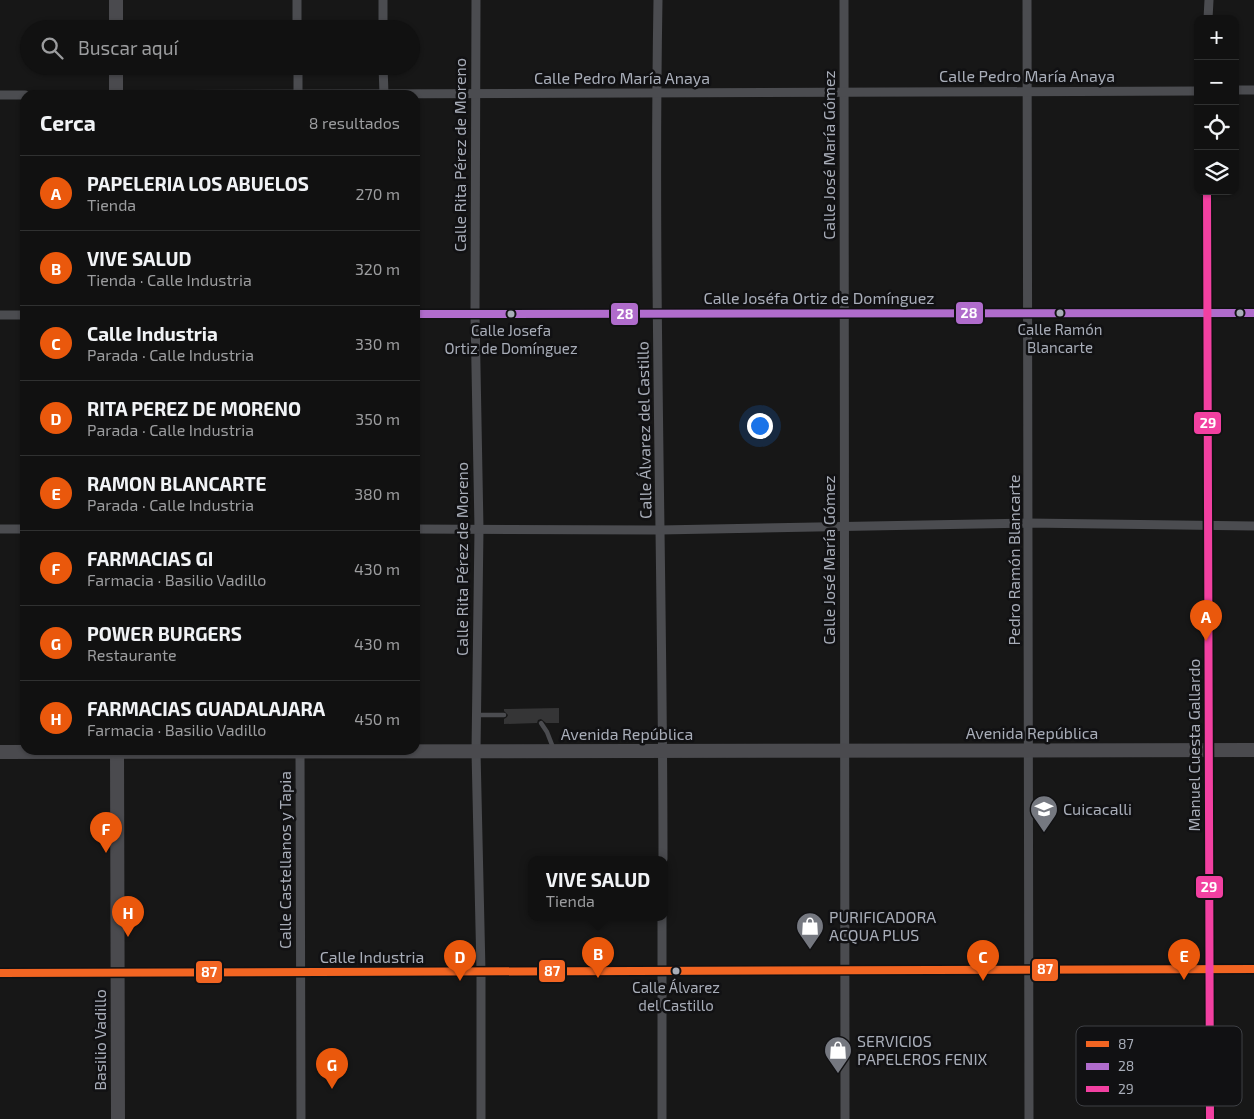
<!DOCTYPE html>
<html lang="es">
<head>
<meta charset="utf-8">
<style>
  body { margin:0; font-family:"Exo 2",sans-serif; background:#1a1a1a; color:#f1f3f6 }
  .controls { position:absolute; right:15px; top:15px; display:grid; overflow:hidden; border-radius:10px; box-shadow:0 1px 4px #0004 }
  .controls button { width:45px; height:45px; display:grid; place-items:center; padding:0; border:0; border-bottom:1px solid #303131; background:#111; color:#f1f3f6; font:25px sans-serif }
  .you { position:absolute; left:759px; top:425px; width:18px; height:18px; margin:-12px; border:4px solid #fff; border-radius:50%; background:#1a73e8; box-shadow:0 0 0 8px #1a73e833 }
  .badge { display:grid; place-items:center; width:32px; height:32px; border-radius:50%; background:#ea580c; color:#fff; font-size:16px; font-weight:700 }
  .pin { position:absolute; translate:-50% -41px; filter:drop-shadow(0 1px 2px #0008) }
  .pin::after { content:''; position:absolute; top:26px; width:18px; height:15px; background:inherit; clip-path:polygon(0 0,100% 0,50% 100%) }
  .popup { position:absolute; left:528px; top:856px; width:140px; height:65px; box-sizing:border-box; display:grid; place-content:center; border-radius:10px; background:#111; filter:drop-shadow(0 1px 4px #0005); font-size:16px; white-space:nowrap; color:#9c9d9f }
  .popup b { font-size:19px; color:#f1f3f6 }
  .popup::after { content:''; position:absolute; left:50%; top:100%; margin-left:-10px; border:10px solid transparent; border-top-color:#111 }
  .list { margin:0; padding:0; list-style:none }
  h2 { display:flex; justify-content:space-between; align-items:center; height:65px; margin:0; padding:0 20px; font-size:21px }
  h2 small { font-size:16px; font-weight:400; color:#9c9d9f }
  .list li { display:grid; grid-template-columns:32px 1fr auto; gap:15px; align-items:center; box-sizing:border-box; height:75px; padding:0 20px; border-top:1px solid #303131 }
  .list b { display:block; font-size:19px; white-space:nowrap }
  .list p { margin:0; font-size:16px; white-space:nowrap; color:#9c9d9f }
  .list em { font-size:16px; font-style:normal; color:#9c9d9f }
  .icon { flex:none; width:28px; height:28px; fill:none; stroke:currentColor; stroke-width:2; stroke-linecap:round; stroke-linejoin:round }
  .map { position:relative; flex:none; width:1254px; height:1119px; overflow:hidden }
  .search { position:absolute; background:#111; box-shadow:0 1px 4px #0004; left:20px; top:20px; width:400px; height:55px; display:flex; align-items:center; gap:12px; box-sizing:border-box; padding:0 18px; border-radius:28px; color:#9c9d9f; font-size:19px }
  .panel { position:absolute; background:#111; box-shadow:0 1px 4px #0004; left:20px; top:90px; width:400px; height:665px; border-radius:15px }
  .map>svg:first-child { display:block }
  .building { fill:#353536 }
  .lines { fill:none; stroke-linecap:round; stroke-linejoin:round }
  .lane { stroke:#4b4c50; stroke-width:4.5 }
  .street { stroke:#4b4c50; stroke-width:9 }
  .secondary { stroke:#4a4a4e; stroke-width:14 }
  .bus-1-casing { stroke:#111113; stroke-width:11 }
  .bus-2-casing { stroke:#111113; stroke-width:11 }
  .bus-3-casing { stroke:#111113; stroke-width:11 }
  .bus-1 { stroke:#f26522; stroke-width:8 }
  .bus-2 { stroke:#b06ccc; stroke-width:8 }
  .bus-3 { stroke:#f240a1; stroke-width:8 }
  .bus-dot { fill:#a8adb8; stroke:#111113; stroke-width:2 }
  .labels { text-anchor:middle; stroke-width:5; stroke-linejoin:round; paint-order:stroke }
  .bus-label { font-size:15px; fill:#a8adb8; stroke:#111113 }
  .street-label { font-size:16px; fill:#a8adb8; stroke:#111113 }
  .poi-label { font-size:16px; fill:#a8adb8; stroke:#111113; text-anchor:start }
  .key { fill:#111113; stroke:#3e4045; stroke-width:1 }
  .key-label { font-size:14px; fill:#a8adb8 }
  .line-badge { stroke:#111113; stroke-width:2 }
  .badge-label { font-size:14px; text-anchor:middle; font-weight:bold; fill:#fff }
</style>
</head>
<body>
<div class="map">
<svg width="1254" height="1119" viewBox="0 0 1254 1119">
  <rect width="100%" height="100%" fill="#171717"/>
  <!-- building -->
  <polygon class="building" points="559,708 559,723 546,723 541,719 538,720 537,723 504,724 504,719 507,717 508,715 504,711 504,709"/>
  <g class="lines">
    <!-- lane -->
    <g class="lane">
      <polyline points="476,715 504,715"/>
      <polyline points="541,723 547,732 554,750"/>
    </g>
    <!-- street -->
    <g class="street">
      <polyline points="297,0 297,29"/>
      <polyline points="383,0 383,29"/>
      <polyline points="476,0 475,314 479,529 476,751 481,971 481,1119"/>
      <path d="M658,0C653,286 663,573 663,859"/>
      <polyline points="844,0 845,1119"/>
      <polyline points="1027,0 1029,1119"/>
      <polyline points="1208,19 1209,0"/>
      <polyline points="298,66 298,95"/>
      <polyline points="383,66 384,94"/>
      <polyline points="1235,90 1254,90"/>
      <polyline points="0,95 25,95"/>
      <polyline points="46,95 1198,91"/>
      <polyline points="1207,191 1210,1119"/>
      <polyline points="415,314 1254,313"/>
      <polyline points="0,315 25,315"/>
      <polyline points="0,529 25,529"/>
      <polyline points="415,529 660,530 1028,523 1254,526"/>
      <polyline points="300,750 301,1119"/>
      <polyline points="0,973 1254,969"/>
      <polyline points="662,1119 662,917"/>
    </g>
    <!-- secondary -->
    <g class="secondary">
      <polyline points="116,0 116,29"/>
      <polyline points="116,66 116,95"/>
      <polyline points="117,750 118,1119"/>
      <polyline points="0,752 1254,750"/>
    </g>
    <!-- bus-1 casing -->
    <g class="bus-1-casing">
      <polyline id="bus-1" points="0,973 1254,969"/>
    </g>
    <!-- bus-2 casing -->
    <g class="bus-2-casing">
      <polyline id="bus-2" points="415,314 1254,313"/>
    </g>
    <!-- bus-3 casing -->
    <g class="bus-3-casing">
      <polyline id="bus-3" points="1207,191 1210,1119"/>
    </g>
    <!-- bus-1 -->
    <use href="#bus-1" class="bus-1"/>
    <!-- bus-2 -->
    <use href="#bus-2" class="bus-2"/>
    <!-- bus-3 -->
    <use href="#bus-3" class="bus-3"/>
  </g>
  <!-- icons -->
  <defs>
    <g id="school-pin" transform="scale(1.4375)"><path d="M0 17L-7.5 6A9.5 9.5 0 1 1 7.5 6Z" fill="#757880" stroke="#111113"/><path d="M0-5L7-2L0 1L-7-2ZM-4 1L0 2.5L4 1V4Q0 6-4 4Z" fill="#fff"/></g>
    <g id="shop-pin" transform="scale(1.4375)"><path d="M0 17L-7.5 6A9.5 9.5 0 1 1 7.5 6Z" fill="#757880" stroke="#111113"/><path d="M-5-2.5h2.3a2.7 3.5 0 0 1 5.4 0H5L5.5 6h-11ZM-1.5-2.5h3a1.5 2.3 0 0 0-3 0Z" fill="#fff"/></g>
  </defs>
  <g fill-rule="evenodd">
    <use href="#school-pin" x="1044" y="809"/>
    <use href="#shop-pin" x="810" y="926"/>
    <use href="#shop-pin" x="838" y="1050"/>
  </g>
  <!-- markers -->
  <g class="bus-dot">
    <circle cx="1060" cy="313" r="4.5"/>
    <circle cx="1240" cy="313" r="4.5"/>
    <circle cx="511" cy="314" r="4.5"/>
    <circle cx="676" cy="971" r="4.5"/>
  </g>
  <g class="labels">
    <!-- bus labels -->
    <g class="bus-label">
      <text x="1060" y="335">Calle Ramón<tspan x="1060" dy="18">Blancarte</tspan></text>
      <text x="511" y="336">Calle Josefa<tspan x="511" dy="18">Ortiz de Domínguez</tspan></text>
      <text x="676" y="993">Calle Álvarez<tspan x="676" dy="18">del Castillo</tspan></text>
    </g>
    <!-- street labels -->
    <g class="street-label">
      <text x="1027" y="82">Calle Pedro María Anaya</text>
      <text x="622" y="84">Calle Pedro María Anaya</text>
      <text transform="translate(460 155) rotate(-90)" y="6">Calle Rita Pérez de Moreno</text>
      <text transform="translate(829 155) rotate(-90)" y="6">Calle José María Gómez</text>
      <text x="819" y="304">Calle Joséfa Ortiz de Domínguez</text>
      <text transform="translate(644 430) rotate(-91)" y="6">Calle Álvarez del Castillo</text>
      <text transform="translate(462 559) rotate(-90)" y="6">Calle Rita Pérez de Moreno</text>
      <text transform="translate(829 560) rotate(-90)" y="6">Calle José María Gómez</text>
      <text transform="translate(1014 560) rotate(-90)" y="6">Pedro Ramón Blancarte</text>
      <text x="1032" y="739">Avenida República</text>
      <text x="627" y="740">Avenida República</text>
      <text transform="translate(1194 745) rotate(-90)" y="6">Manuel Cuesta Gallardo</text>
      <text transform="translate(285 860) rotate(-90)" y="6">Calle Castellanos y Tapia</text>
      <text x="372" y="963">Calle Industria</text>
      <text transform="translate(100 1040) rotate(-90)" y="6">Basilio Vadillo</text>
    </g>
    <!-- poi labels -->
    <g class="poi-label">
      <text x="1063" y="815">Cuicacalli</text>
      <text x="829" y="923">PURIFICADORA<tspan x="829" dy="18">ACQUA PLUS</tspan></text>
      <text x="857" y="1047">SERVICIOS<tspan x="857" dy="18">PAPELEROS FENIX</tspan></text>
    </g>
  </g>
  <!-- legend -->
  <rect x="1076" y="1026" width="166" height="80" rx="8" class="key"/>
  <rect x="1086" y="1041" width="23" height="6" fill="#f26522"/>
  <rect x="1086" y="1063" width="23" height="7" fill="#b06ccc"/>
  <rect x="1086" y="1086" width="23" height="6" fill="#f240a1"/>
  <g class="key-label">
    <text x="1118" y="1049">87</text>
    <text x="1118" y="1071">28</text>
    <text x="1118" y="1094">29</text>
  </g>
  <g class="line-badge">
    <rect x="955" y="301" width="29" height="24" rx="5" fill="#b06ccc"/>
    <rect x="610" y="302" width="29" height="24" rx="5" fill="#b06ccc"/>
    <rect x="1193" y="411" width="29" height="24" rx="5" fill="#f240a1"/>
    <rect x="1195" y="875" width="29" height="24" rx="5" fill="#f240a1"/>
    <rect x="1031" y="958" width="28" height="24" rx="5" fill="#f26522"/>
    <rect x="538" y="959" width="28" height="24" rx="5" fill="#f26522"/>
    <rect x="195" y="960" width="28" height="24" rx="5" fill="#f26522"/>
  </g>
  <g class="badge-label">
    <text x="969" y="318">28</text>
    <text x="625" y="319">28</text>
    <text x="1208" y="428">29</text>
    <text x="1209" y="892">29</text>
    <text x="1045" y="974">87</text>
    <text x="552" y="976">87</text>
    <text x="209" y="977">87</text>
  </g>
</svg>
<div class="controls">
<button>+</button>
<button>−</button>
<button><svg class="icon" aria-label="locate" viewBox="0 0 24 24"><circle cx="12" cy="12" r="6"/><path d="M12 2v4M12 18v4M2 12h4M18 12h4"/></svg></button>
<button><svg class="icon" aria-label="layers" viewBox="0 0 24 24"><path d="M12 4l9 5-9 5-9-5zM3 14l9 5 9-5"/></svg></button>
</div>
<div class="you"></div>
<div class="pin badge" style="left:1206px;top:641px">A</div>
<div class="pin badge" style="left:598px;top:978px">B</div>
<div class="popup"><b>VIVE SALUD</b>Tienda</div>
<div class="pin badge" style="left:983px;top:981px">C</div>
<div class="pin badge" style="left:460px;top:981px">D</div>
<div class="pin badge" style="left:1184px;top:980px">E</div>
<div class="pin badge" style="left:106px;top:853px">F</div>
<div class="pin badge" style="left:332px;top:1089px">G</div>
<div class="pin badge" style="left:128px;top:937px">H</div>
<div class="search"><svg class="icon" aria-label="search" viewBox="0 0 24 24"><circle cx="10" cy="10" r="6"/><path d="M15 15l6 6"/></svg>Buscar aquí</div>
<section class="panel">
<h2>Cerca<small>8 resultados</small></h2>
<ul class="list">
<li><span class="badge">A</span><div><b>PAPELERIA LOS ABUELOS</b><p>Tienda</p></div><em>270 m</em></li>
<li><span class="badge">B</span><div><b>VIVE SALUD</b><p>Tienda · Calle Industria</p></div><em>320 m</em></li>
<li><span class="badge">C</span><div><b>Calle Industria</b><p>Parada · Calle Industria</p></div><em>330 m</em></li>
<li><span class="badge">D</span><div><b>RITA PEREZ DE MORENO</b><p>Parada · Calle Industria</p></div><em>350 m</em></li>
<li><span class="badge">E</span><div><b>RAMON BLANCARTE</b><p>Parada · Calle Industria</p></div><em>380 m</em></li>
<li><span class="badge">F</span><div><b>FARMACIAS GI</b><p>Farmacia · Basilio Vadillo</p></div><em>430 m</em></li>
<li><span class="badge">G</span><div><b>POWER BURGERS</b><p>Restaurante</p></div><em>430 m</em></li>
<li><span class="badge">H</span><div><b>FARMACIAS GUADALAJARA</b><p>Farmacia · Basilio Vadillo</p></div><em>450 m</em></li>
</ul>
</section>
</div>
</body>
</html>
